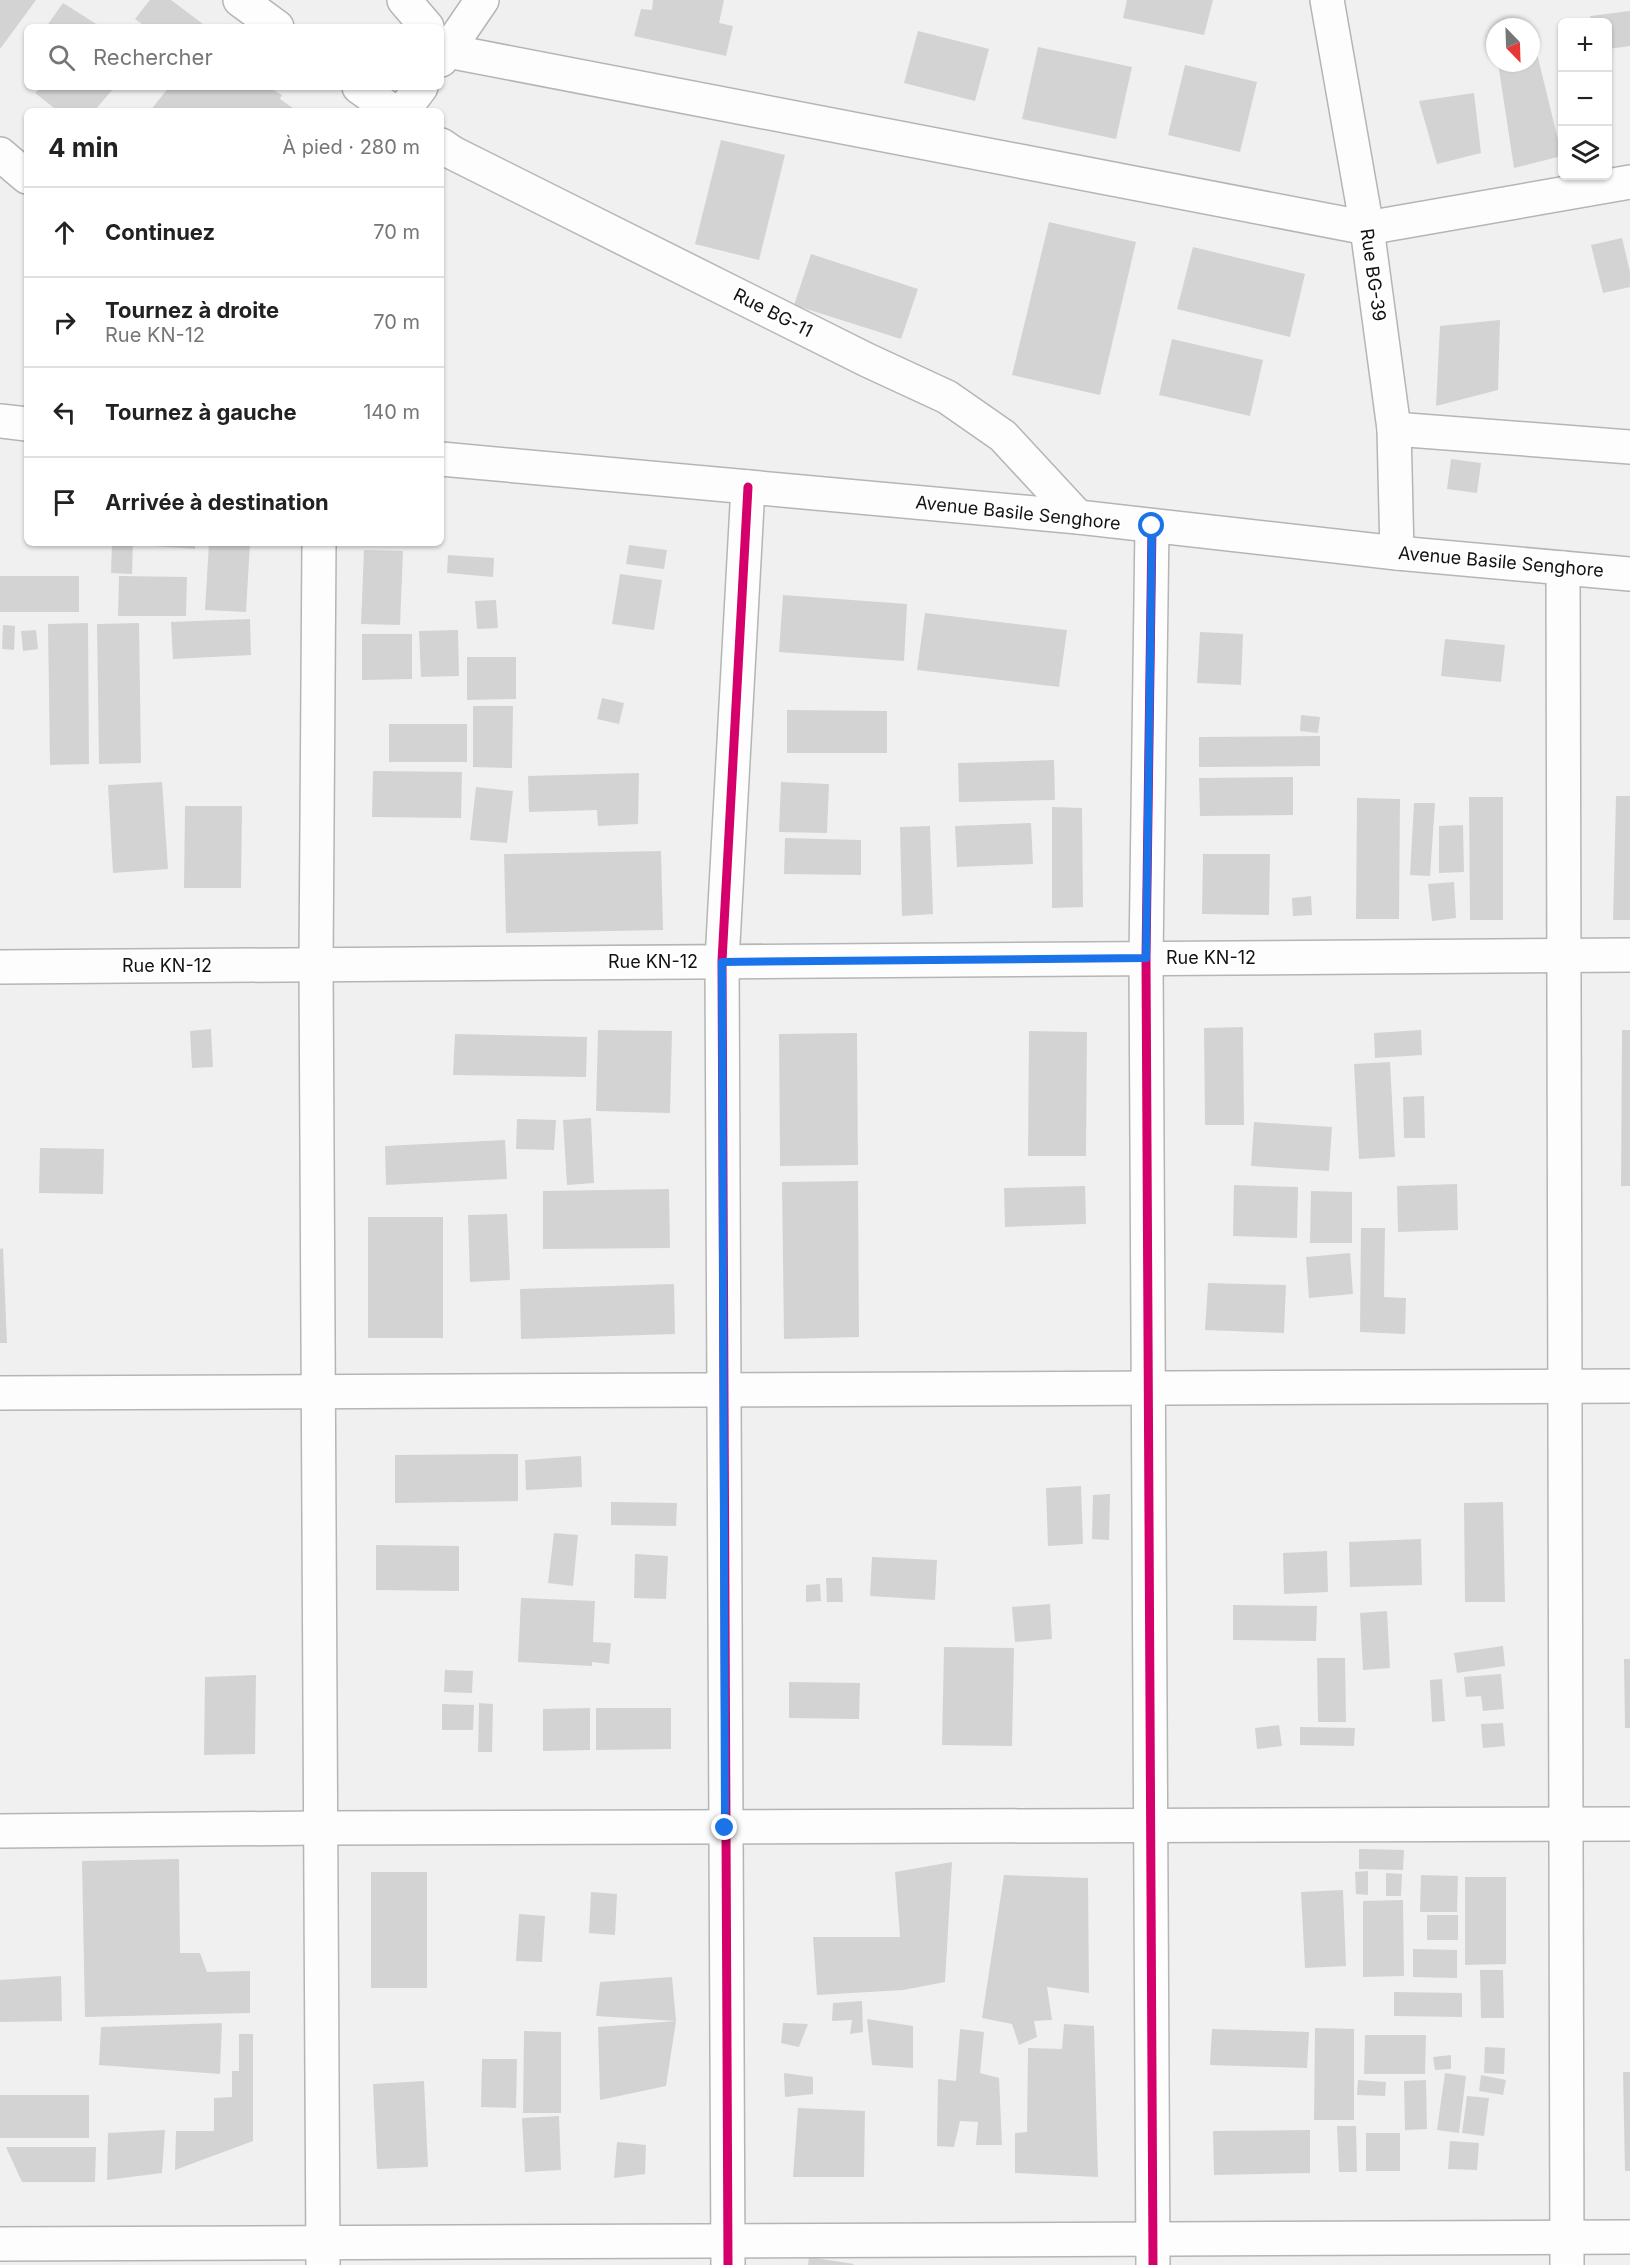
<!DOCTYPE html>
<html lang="fr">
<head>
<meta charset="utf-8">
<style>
  body { margin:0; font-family:Inter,sans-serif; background:#f6f6f6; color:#222 }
  .controls { position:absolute; right:18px; top:18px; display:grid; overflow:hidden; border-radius:9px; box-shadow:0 2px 4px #0004 }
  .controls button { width:54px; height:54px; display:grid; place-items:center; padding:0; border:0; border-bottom:2px solid #e0e0e0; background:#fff; color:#222; font:30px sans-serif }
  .compass { position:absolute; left:1486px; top:18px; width:54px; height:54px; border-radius:50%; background:#fff; box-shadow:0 2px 4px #0004; rotate:157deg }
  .stop { position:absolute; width:18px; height:18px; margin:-14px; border:4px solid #1a73e8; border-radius:50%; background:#fff }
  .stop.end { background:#1a73e8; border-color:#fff; box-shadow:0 2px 6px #0008 }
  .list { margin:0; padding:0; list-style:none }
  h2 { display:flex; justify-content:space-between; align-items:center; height:78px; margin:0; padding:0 24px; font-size:26px }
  h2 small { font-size:20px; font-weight:400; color:#767676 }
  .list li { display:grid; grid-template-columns:39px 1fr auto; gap:18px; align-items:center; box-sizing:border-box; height:90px; padding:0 24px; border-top:2px solid #e0e0e0 }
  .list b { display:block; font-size:22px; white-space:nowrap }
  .list p { margin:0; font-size:20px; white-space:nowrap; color:#767676 }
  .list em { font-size:20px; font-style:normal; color:#767676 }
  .icon { flex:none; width:33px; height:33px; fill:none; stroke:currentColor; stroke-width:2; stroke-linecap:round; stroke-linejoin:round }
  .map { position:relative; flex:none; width:1630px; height:2265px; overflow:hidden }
  .search { position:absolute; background:#fff; box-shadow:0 2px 4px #0004; left:24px; top:24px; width:420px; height:66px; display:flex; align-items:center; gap:15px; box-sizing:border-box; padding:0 21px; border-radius:9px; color:#767676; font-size:22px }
  .panel { position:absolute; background:#fff; box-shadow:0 2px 4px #0004; left:24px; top:108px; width:420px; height:438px; border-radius:9px }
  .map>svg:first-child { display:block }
  .building { fill:#d3d3d4 }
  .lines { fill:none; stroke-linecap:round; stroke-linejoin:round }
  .minor-casing { stroke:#b4b5b5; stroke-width:36 }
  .trunk-casing { stroke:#b4b5b5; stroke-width:36 }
  .minor { stroke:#fdfdfd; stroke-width:33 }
  .trunk { stroke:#fdfdfd; stroke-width:33 }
  .cycleway-casing { stroke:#fff; stroke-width:13 }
  .cycleway { stroke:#d6006c; stroke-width:9 }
  .route { stroke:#1a73e8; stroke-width:8 }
  .labels { text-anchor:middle; stroke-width:4.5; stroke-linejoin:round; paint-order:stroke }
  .street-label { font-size:18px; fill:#111212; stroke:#fff }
</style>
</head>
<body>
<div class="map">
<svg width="1630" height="2265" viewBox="0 0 1630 2265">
  <rect width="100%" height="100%" fill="#f0f0f1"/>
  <!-- building -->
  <g class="building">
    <polygon points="0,0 36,0 0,49"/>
    <polygon points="150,0 171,0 207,27 146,27 135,19"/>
    <polygon points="653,0 724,0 719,23 733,26 726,56 634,36 641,9 652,10"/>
    <polygon points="1127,0 1213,0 1204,35 1123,18"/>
    <polygon points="63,3 101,27 46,27"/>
    <polygon points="1630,11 1630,46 1608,49 1608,22 1591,22 1590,16"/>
    <polygon points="1531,29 1562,156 1514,168 1498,63 1531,63"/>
    <polygon points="918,31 989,49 975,101 904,83"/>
    <polygon points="1038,47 1132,67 1116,139 1022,119"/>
    <polygon points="1185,65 1257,82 1240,152 1168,135"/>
    <polygon points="42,87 112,87 114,88 94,111 58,111 35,93"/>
    <polygon points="169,87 268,87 282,95 280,99 297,111 150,111"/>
    <polygon points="1474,93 1481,153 1437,164 1419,101"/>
    <polygon points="721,140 785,155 759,260 695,244"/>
    <polygon points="1049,222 1136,242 1100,395 1012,375"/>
    <polygon points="1622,238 1630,272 1630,287 1603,293 1591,245"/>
    <polygon points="1193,247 1305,274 1290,337 1177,309"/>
    <polygon points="811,254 918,289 901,339 794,305"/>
    <polygon points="1500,320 1498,390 1436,406 1440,326"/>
    <polygon points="1172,339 1263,360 1250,416 1159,395"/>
    <polygon points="1451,459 1481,463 1477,493 1447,489"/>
    <polygon points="112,543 133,543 132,574 111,573"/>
    <polygon points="155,543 195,543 195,549 154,546"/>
    <polygon points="209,543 250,543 246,612 205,610"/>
    <polygon points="629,545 667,550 664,569 626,564"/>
    <polygon points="364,550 403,551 400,625 361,624"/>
    <polygon points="448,555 494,558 493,577 447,573"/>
    <polygon points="620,574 662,580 654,630 612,624"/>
    <rect x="0" y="576" width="79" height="36"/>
    <polygon points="119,576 187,577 186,616 118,616"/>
    <polygon points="783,595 907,604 904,661 779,652"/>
    <polygon points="496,600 498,628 477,629 475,601"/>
    <polygon points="925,613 1067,630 1059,687 917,670"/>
    <polygon points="250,619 251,655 173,659 171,622"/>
    <polygon points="88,623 89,764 50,765 48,624"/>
    <polygon points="139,623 141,763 99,764 97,624"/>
    <polygon points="3,625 15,626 14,650 2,649"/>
    <polygon points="36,630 38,649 23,651 21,631"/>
    <polygon points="458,630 459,676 421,677 419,631"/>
    <polygon points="1200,632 1243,634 1241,685 1197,683"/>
    <polygon points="362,634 412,634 412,679 362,680"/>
    <polygon points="1445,639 1505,645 1501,682 1441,676"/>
    <polygon points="467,657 516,657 516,699 467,700"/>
    <polygon points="602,698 624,703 619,724 597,719"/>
    <polygon points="473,706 513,706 512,768 473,767"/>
    <polygon points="787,710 887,711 887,753 787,753"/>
    <polygon points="1301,715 1320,717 1318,733 1300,731"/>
    <rect x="389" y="724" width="78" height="38"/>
    <polygon points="1320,736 1320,766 1199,767 1199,737"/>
    <polygon points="1054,760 1055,800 959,802 958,763"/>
    <polygon points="373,771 462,772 461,818 372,817"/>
    <polygon points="639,773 638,824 598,826 597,810 529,812 528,776"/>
    <polygon points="1293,777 1293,815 1200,816 1199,778"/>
    <polygon points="162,782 168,869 113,873 108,785"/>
    <polygon points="781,782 829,784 827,833 779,832"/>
    <polygon points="476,787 513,791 507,843 470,840"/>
    <polygon points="1616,796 1630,796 1630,920 1613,920"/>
    <polygon points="1469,797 1503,797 1503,920 1470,920"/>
    <polygon points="1357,798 1400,799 1399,919 1356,919"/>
    <polygon points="1414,803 1435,803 1430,876 1410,875"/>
    <polygon points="185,806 242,806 241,888 184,888"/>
    <polygon points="1052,807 1082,808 1083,907 1052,908"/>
    <polygon points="1031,823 1033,864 957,867 955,826"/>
    <polygon points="1463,825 1464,872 1439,873 1439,826"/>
    <polygon points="930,826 933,914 902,916 900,827"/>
    <polygon points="785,838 861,840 861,875 784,874"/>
    <polygon points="661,851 663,930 506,933 504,854"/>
    <polygon points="1203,854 1270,854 1269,915 1202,914"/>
    <polygon points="1454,882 1456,918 1432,921 1428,884"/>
    <polygon points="1311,896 1312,915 1293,916 1292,898"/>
    <polygon points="1243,1027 1244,1125 1205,1125 1204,1028"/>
    <polygon points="211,1029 213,1067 192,1068 190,1031"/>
    <polygon points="598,1030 672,1031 670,1113 596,1111"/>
    <polygon points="1421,1030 1422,1055 1375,1058 1374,1033"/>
    <polygon points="1622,1030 1630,1030 1630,1186 1621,1186"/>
    <polygon points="1029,1031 1087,1032 1086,1156 1028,1156"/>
    <polygon points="857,1033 858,1165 780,1166 779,1034"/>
    <polygon points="455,1034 587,1037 586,1077 453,1075"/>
    <polygon points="1390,1062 1395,1157 1359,1159 1354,1064"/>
    <polygon points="1424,1096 1425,1138 1404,1138 1403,1097"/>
    <polygon points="591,1118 594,1183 567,1185 563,1120"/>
    <polygon points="517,1119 556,1120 554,1150 516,1149"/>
    <polygon points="1254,1122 1332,1127 1329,1171 1251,1166"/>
    <polygon points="505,1140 507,1179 386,1185 385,1146"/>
    <polygon points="40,1148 104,1149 103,1194 39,1193"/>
    <polygon points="858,1181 859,1337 784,1339 782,1182"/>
    <polygon points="1457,1184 1458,1230 1398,1232 1397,1186"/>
    <polygon points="1234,1185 1298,1187 1297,1238 1233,1236"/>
    <polygon points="1085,1186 1086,1224 1005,1227 1004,1188"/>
    <polygon points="669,1189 670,1248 543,1249 543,1191"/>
    <polygon points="1311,1191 1352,1192 1352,1243 1310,1243"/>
    <polygon points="507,1214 510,1280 470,1282 468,1215"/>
    <rect x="368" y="1217" width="75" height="121"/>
    <polygon points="1361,1228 1385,1228 1384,1297 1406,1298 1405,1334 1360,1332"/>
    <polygon points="3,1248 7,1343 0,1343 0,1249"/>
    <polygon points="1350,1253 1353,1294 1309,1298 1306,1257"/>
    <polygon points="1208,1283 1286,1285 1284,1333 1205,1330"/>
    <polygon points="674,1284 675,1334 521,1339 520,1289"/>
    <polygon points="518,1454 518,1501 395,1503 395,1455"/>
    <polygon points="581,1456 582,1487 526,1490 525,1460"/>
    <polygon points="1081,1486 1083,1544 1048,1546 1046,1488"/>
    <polygon points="1110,1494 1109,1540 1092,1539 1093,1495"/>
    <polygon points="611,1502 677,1503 676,1526 611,1525"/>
    <polygon points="1503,1502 1505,1602 1465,1602 1464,1503"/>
    <polygon points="554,1533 578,1535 573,1586 548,1583"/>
    <polygon points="1421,1539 1422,1585 1350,1587 1349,1542"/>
    <polygon points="376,1545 459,1546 459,1591 376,1590"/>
    <polygon points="1327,1551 1328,1592 1284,1594 1283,1553"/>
    <polygon points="635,1554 668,1556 666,1599 634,1598"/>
    <polygon points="872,1557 937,1560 935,1600 870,1596"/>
    <polygon points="826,1578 842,1578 843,1602 827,1602"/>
    <polygon points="820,1584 821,1601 806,1602 806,1585"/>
    <polygon points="521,1598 595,1601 593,1642 611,1643 609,1664 592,1662 592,1666 518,1662"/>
    <polygon points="1050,1604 1052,1639 1015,1642 1012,1607"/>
    <polygon points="1233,1605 1317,1606 1316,1641 1233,1640"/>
    <polygon points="1387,1611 1390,1668 1363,1670 1360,1613"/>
    <polygon points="1503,1646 1505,1666 1457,1673 1454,1653"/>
    <polygon points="944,1647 1014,1648 1012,1746 942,1745"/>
    <polygon points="1317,1658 1345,1658 1346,1722 1318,1722"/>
    <polygon points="1624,1659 1630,1659 1630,1728 1625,1728"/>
    <polygon points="445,1670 473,1671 472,1693 444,1692"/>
    <polygon points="1501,1674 1504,1709 1483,1711 1481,1696 1466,1697 1464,1677"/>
    <polygon points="256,1675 255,1754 204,1755 205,1677"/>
    <polygon points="1442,1679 1445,1721 1432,1722 1430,1680"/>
    <polygon points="789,1682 860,1683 859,1719 789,1718"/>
    <polygon points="479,1703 493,1704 492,1752 478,1752"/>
    <polygon points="442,1704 474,1705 473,1730 442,1730"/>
    <polygon points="590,1708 590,1750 543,1751 543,1709"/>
    <polygon points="596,1708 671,1708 671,1749 596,1750"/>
    <polygon points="1503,1723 1505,1746 1483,1748 1481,1724"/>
    <polygon points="1279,1725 1282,1746 1257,1749 1255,1728"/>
    <polygon points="1300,1727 1355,1728 1354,1746 1300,1745"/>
    <polygon points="1359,1849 1404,1850 1403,1870 1359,1869"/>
    <polygon points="179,1859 180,1953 200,1953 207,1972 250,1971 250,2013 85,2017 82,1861"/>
    <polygon points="952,1862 945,1982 903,1990 817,1995 813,1937 900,1937 895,1872"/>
    <polygon points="1368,1871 1368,1895 1356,1894 1355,1872"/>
    <rect x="371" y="1872" width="56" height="116"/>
    <polygon points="1386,1873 1402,1874 1401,1896 1386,1896"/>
    <polygon points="1004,1875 1088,1878 1089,1993 1047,1987 1052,2020 1034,2021 1037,2037 1019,2045 1012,2024 982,2018"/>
    <polygon points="1421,1875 1458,1876 1457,1912 1420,1912"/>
    <polygon points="1465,1877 1506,1877 1506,1964 1465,1965"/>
    <polygon points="1343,1890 1346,1966 1305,1968 1301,1892"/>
    <polygon points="591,1892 617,1894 615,1935 589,1933"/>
    <polygon points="1403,1900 1404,1976 1363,1977 1363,1901"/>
    <polygon points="519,1914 545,1916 542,1962 516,1961"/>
    <rect x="1427" y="1915" width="31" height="25"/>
    <polygon points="1413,1949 1457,1950 1457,1978 1413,1977"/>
    <polygon points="1480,1970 1503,1970 1504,2018 1481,2018"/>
    <polygon points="61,1976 62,2021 0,2022 0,1980"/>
    <polygon points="672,1977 676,2021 596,2016 600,1982"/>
    <polygon points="1394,1992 1462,1993 1462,2017 1394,2016"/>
    <polygon points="862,2001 863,2032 850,2034 852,2020 832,2021 833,2003"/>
    <polygon points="867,2019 913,2026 913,2068 872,2065"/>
    <polygon points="676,2021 666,2086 600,2100 598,2027"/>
    <polygon points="222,2023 220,2074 99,2065 101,2027"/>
    <polygon points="783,2023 808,2024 799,2047 781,2043"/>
    <polygon points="1064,2024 1094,2026 1098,2177 1015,2173 1015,2133 1027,2132 1028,2048 1062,2049"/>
    <polygon points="1315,2028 1354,2029 1354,2120 1314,2120"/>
    <polygon points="960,2029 984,2032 980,2073 999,2078 1002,2145 976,2145 978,2122 960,2121 954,2147 937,2146 938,2079 956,2081"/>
    <polygon points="1212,2029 1309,2032 1307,2068 1210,2065"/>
    <polygon points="524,2031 561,2032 561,2113 523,2113"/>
    <polygon points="239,2034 253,2034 253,2141 175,2170 176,2131 214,2131 214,2098 232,2097 232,2071 239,2071"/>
    <polygon points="1365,2035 1426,2035 1425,2074 1364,2074"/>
    <polygon points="1485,2047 1505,2048 1504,2074 1484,2073"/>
    <polygon points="1451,2055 1451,2069 1435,2070 1433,2057"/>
    <polygon points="482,2059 517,2059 516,2108 481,2107"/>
    <polygon points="1623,2072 1630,2072 1630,2171 1625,2171"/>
    <polygon points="784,2073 813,2077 813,2094 785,2097"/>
    <polygon points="1445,2073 1466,2076 1459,2133 1437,2130"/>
    <polygon points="1481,2075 1506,2080 1503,2095 1479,2091"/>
    <polygon points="1358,2080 1386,2082 1385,2096 1357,2095"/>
    <polygon points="1426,2080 1427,2129 1405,2130 1404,2081"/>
    <polygon points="424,2081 428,2167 377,2169 373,2084"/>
    <rect x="0" y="2095" width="89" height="43"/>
    <polygon points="1467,2096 1489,2098 1484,2136 1462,2133"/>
    <polygon points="798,2108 865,2111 864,2177 793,2177"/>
    <polygon points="559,2116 561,2170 525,2172 522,2118"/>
    <polygon points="1337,2126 1356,2126 1357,2172 1339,2172"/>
    <polygon points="165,2130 162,2173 107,2180 108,2133"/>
    <polygon points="1310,2130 1310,2173 1214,2175 1213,2131"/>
    <rect x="1366" y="2133" width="34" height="38"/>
    <polygon points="1450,2141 1479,2143 1477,2170 1448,2169"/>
    <polygon points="617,2142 646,2145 645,2174 614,2178"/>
    <polygon points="6,2147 96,2147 95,2182 22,2182"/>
    <polygon points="809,2257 854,2264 853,2265 808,2265"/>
  </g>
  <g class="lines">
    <!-- minor casing -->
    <g class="minor-casing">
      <g id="minor">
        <polyline points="240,0 277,27"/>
        <polyline points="404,0 427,27"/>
        <polyline points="1327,0 1367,228 1394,429 1397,553"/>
        <polyline points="441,43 448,51 1367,228 1630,182"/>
        <polyline points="441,60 482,0"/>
        <polyline points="359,87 392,111"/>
        <polyline points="403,111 421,87"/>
        <polyline points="441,145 453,153 867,360 947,397 1003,436 1078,517"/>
        <polyline points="0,154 27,177"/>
        <polyline points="1394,429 1630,447"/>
        <polyline points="1152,526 1146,958 1153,2265"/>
        <polyline points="319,543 316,964 323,2265"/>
        <polyline points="1563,568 1567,2265"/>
        <polyline points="0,967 1630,955"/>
        <polyline points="0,1393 1630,1386"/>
        <polyline points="0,1831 321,1828 1630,1824"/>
        <polyline points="0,2244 1630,2237"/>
        <polyline points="728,2265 722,961 748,487"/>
      </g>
    </g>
    <!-- trunk casing -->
    <g class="trunk-casing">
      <g id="trunk">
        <polyline points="0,421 27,424"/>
        <polyline points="441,459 1078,517 1397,553 1630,574"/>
      </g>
    </g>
    <!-- minor -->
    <use href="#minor" class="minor"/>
    <!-- trunk -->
    <use href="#trunk" class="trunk"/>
    <!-- cycleway casing -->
    <g class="cycleway-casing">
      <g id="cycleway">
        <polyline points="1152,526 1146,958 1153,2265"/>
        <polyline points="728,2265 722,961 748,487"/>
      </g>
    </g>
    <!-- cycleway -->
    <use href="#cycleway" class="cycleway"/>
  </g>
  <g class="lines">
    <!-- route -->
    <polyline class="route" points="725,1828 722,962 1146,958 1152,526"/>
  </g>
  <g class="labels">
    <!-- street labels -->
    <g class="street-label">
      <text transform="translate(1373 275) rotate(82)" y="6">Rue BG-39</text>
      <text transform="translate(773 313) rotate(27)" y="6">Rue BG-11</text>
      <text transform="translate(1018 513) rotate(6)" y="6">Avenue Basile Senghore</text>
      <text transform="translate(1501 562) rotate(5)" y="6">Avenue Basile Senghore</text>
      <text x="1211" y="964">Rue KN-12</text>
      <text x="653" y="968">Rue KN-12</text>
      <text x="167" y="972">Rue KN-12</text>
    </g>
  </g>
</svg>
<div class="controls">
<button>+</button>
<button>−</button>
<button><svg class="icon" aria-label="layers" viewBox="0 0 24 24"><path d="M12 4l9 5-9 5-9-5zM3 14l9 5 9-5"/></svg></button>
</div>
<svg class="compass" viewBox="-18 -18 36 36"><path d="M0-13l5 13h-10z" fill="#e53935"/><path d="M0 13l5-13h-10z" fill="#767676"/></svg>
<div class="stop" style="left:1152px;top:526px"></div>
<div class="stop end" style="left:725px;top:1828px"></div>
<div class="search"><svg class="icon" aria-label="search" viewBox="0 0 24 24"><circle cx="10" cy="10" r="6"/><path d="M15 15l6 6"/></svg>Rechercher</div>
<section class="panel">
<h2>4 min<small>À pied · 280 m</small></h2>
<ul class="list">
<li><svg class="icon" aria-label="ahead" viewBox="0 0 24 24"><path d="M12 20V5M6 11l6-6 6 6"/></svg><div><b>Continuez</b></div><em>70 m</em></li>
<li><svg class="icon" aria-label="right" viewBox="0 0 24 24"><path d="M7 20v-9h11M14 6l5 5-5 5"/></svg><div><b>Tournez à droite</b><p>Rue KN-12</p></div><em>70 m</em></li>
<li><svg class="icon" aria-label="left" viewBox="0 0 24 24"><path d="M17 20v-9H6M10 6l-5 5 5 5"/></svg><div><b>Tournez à gauche</b></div><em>140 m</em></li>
<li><svg class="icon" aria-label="arrive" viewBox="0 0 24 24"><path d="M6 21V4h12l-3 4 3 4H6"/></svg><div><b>Arrivée à destination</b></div></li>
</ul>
</section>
</div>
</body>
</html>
